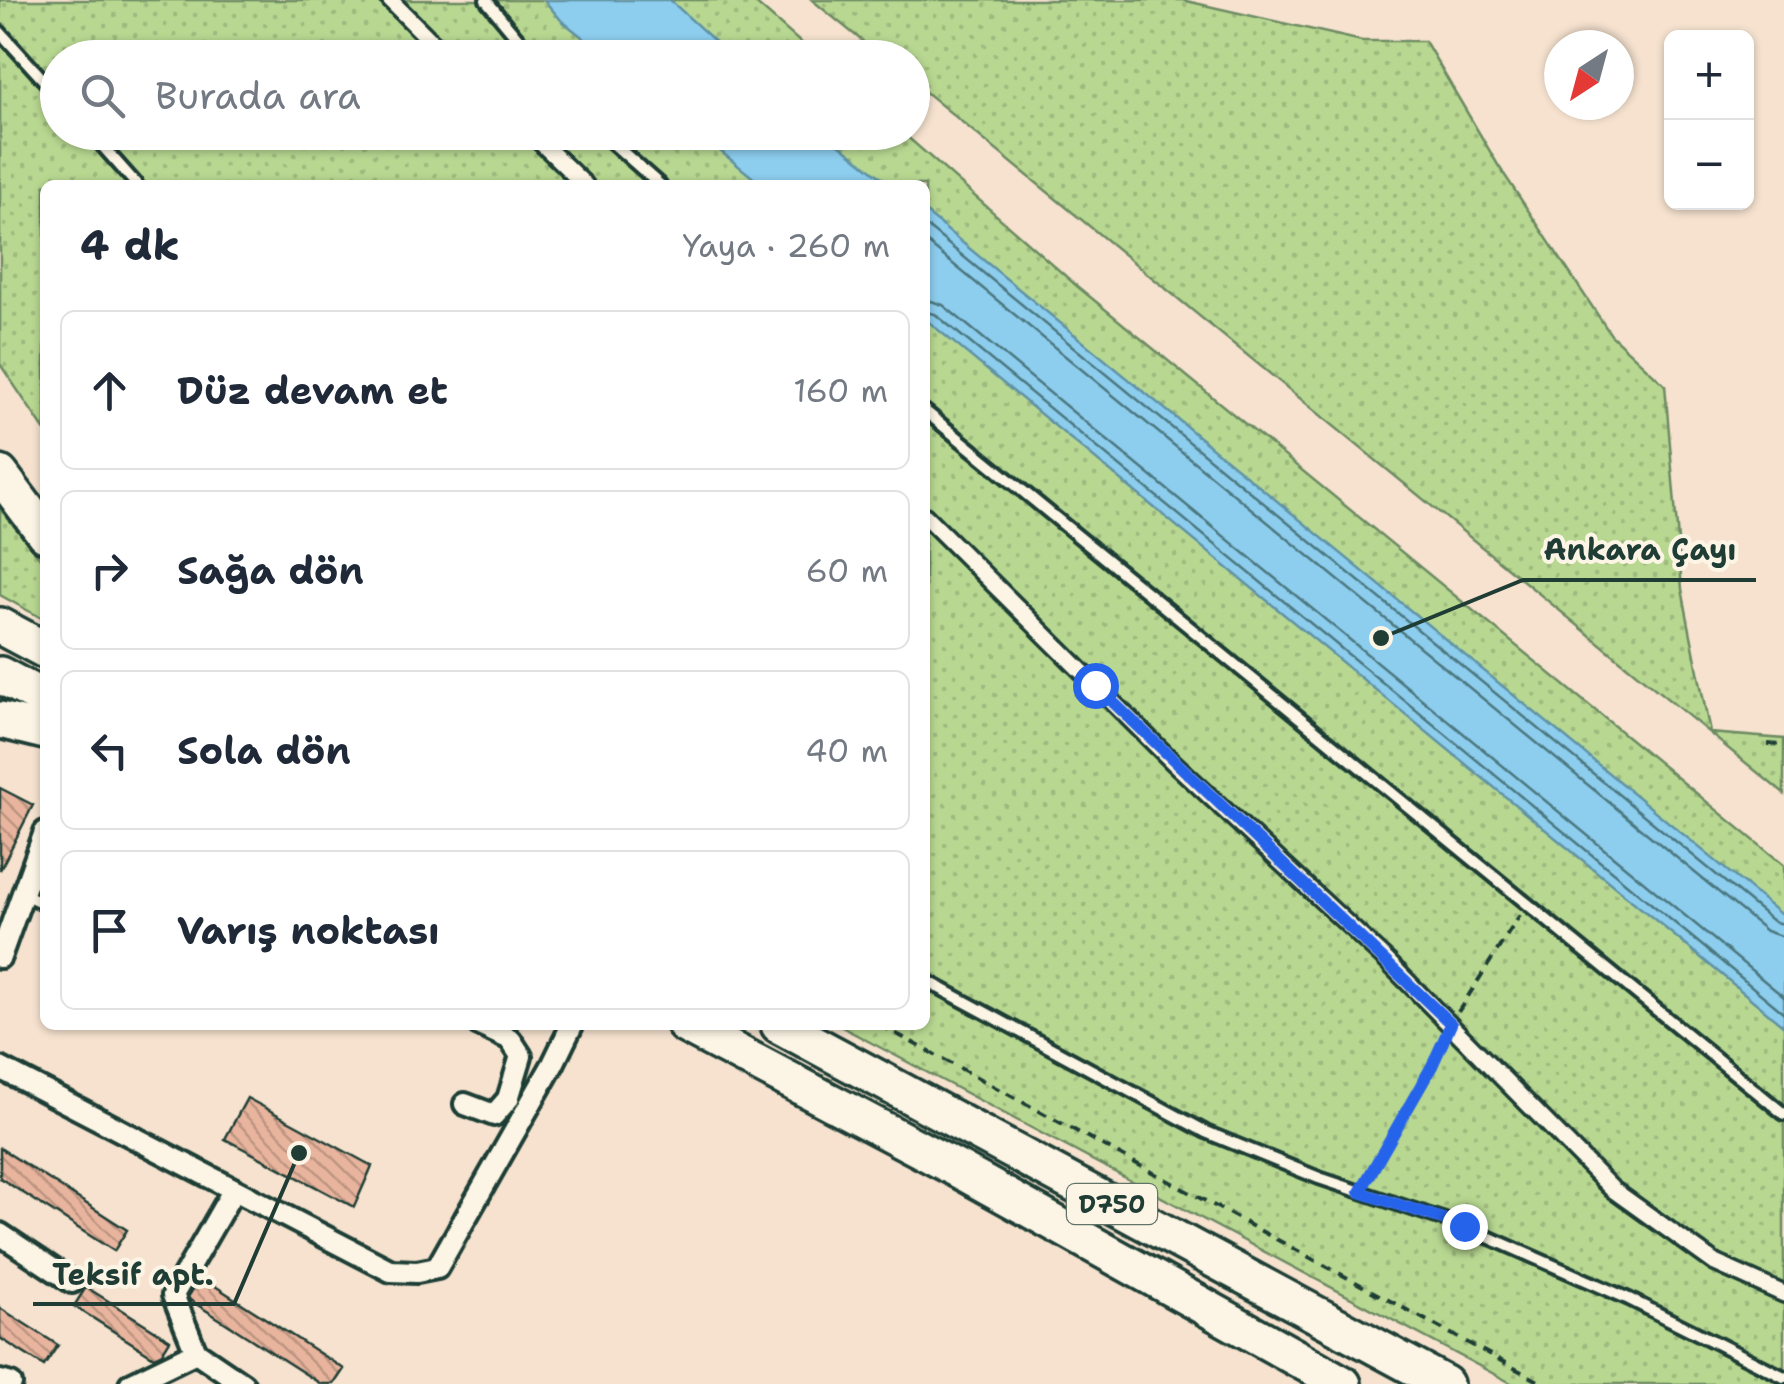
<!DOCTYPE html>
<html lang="tr">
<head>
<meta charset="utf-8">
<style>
  body { margin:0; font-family:"Shantell Sans",sans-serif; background:#f2f2f3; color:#1f2937 }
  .controls { position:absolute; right:30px; top:30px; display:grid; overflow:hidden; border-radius:15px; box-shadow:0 2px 8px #0004 }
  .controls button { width:90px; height:90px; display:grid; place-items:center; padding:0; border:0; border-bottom:2px solid #e0e1e3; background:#fff; color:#1f2937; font:50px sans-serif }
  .compass { position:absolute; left:1544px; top:30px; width:90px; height:90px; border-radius:50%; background:#fff; box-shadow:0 2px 8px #0004; rotate:216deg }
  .stop { position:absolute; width:30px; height:30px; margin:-22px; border:8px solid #2563eb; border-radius:50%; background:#fff }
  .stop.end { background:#2563eb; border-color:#fff; box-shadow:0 2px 10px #0008 }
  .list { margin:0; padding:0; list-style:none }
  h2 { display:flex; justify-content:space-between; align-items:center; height:130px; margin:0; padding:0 40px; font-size:42px }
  h2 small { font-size:32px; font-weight:400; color:#747a83 }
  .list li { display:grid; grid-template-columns:65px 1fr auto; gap:30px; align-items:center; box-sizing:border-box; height:160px; margin:0 20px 20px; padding:0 20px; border:2px solid #e0e1e3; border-radius:15px }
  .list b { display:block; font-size:38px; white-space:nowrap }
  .list em { font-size:32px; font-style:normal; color:#747a83 }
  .icon { flex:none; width:55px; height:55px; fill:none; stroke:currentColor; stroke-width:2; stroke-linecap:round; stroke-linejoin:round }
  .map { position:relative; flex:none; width:1784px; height:1384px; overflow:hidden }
  .search { position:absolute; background:#fff; box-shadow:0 2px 8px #0004; left:40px; top:40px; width:890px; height:110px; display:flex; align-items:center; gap:25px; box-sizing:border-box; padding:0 35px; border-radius:55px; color:#747a83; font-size:38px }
  .panel { position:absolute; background:#fff; box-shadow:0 2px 8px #0004; left:40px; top:180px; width:890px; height:850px; border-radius:15px }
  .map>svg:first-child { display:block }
  .grass { fill:url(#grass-dots); stroke:#6c8a62; stroke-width:2.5 }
  .water { fill:#8dcdee; stroke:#6193a4; stroke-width:2.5 }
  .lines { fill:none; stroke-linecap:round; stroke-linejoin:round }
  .shore { stroke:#4b777e; stroke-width:2.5 }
  .building { fill:url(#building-back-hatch); stroke:#1f3d34; stroke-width:2.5 }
  .service-casing { stroke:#1f3d34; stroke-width:18 }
  .pedestrian-casing { stroke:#1f3d34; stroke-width:22 }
  .minor-casing { stroke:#1f3d34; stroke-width:28 }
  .trunk-casing { stroke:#1f3d34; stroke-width:42 }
  .path { stroke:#1f3d34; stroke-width:4; stroke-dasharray:10 8; stroke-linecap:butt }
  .service { stroke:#fcf5e5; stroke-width:10 }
  .pedestrian { stroke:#fcf5e5; stroke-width:15 }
  .minor { stroke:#fcf5e5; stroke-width:20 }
  .trunk { stroke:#fcf5e5; stroke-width:35 }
  .route { stroke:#2563eb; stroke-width:12 }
  .labels { text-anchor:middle; stroke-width:8; stroke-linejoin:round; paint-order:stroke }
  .shield { fill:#fcf5e5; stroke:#617469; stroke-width:2.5 }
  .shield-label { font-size:25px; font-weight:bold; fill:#1f3d34 }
  .leader { fill:none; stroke:#1f3d34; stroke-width:4 }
  .callout-dot { fill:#1f3d34; stroke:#fcf5e5; stroke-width:4 }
  .callout-label { font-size:30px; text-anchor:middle; font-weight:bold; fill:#1f3d34; stroke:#fcf5e5; stroke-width:8; stroke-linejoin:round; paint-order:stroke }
</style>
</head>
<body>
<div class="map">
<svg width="1784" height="1384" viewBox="0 0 1784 1384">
  <defs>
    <pattern id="grass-dots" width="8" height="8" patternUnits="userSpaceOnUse" patternTransform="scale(2.5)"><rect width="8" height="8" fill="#b8d891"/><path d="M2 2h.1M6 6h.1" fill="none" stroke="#9eba7e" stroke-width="1.8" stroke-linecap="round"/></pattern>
    <pattern id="building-back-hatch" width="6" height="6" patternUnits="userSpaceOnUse" patternTransform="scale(2.5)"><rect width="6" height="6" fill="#e9b49d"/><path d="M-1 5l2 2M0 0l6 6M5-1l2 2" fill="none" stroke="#bc9481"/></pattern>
  </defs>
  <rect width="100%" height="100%" fill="#f6e2cf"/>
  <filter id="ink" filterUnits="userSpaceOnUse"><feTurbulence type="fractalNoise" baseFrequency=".01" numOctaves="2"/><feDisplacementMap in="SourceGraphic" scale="20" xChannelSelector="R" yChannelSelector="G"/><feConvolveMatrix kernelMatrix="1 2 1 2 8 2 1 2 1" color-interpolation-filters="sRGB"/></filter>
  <g filter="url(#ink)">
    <!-- grass -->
    <g class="grass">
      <polygon points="0,0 752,0 817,57 58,58 58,132 903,133 1078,287 1784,865 1784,1384 1513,1384 838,1025 925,1025 925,185 45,185 45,431 0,364"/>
      <polygon points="812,0 1182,0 1362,41 1425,41 1498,165 1611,335 1665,385 1682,589 1710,733 1784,739 1784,794 913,82 912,58 882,57"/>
      <polygon points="0,509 45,564 45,620 0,595"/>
    </g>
    <!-- water -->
    <g class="water">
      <polygon points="544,0 670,0 732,57 607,57 561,20"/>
      <polygon points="698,133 825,133 891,185 762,185"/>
      <polygon points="925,212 1784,917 1784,1026 925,319"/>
    </g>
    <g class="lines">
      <!-- shore -->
      <g class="shore">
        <polyline points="925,225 1774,922 1784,924"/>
        <polyline points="925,241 1766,931 1784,937"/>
        <polyline points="925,299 943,305 1784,997"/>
        <polyline points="925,312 935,314 1784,1013"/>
      </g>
    </g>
    <!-- building -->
    <g class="building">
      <polygon points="0,788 33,805 0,870"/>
      <polygon points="247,1098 372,1166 354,1207 225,1139"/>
      <polygon points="0,1148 127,1230 114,1251 0,1178"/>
      <polygon points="201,1277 344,1369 334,1384 321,1384 190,1300 188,1297"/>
      <polygon points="86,1287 170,1340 162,1353 154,1357 74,1306"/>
      <polygon points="0,1308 58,1345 44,1366 0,1338"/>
    </g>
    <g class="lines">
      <!-- service casing -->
      <g class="service-casing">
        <g id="service">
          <polyline points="486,0 534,58"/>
          <polyline points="0,32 58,96"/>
          <polyline points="90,132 137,185"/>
          <polyline points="600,132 660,185"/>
          <polyline points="925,411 1784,1114"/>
          <polyline points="24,894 45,904"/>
          <polyline points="925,980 1206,1132 1319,1178 1463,1226 1629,1299 1784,1377"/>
        </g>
      </g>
      <!-- pedestrian casing -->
      <g class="pedestrian-casing">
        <g id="pedestrian">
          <polyline points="390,0 448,58"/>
          <polyline points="530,132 585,185"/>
          <polyline points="925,516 1173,762 1386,960 1612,1189 1715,1263 1784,1294"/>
        </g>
      </g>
      <!-- minor casing -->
      <g class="minor-casing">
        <g id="minor">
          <polyline points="0,957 45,832"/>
          <polyline points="0,1068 391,1271 417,1272 437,1268 553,1064 572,1025"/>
          <polyline points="465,1104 494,1115 508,1099 521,1056 510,1039 479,1025"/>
          <polyline points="0,1234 72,1282"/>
          <polyline points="196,1352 243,1384"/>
          <polyline points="0,1381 11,1384"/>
          <polyline points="130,1384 196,1352 173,1295 233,1191"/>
        </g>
      </g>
      <!-- trunk casing -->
      <g class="trunk-casing">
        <g id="trunk">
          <polyline points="0,474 45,534"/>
          <polyline points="0,626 45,650"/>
          <polyline points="0,675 45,699"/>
          <polyline points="0,720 45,731"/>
          <polyline points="685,1025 963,1172 1343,1384"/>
          <polyline points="779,1025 1445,1384"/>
        </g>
      </g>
      <!-- path -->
      <g class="path">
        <polyline points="1768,744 1784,745"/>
        <polyline points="1458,1012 1520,915"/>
        <polyline points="880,1025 1544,1384"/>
        <polyline points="1368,1179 1442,1043"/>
      </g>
      <!-- service -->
      <use href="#service" class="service"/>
      <!-- pedestrian -->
      <use href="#pedestrian" class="pedestrian"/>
      <!-- minor -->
      <use href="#minor" class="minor"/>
      <!-- trunk -->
      <use href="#trunk" class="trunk"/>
    </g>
  </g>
  <g class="lines" filter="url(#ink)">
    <!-- route -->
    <polyline class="route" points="1095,685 1451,1024 1432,1066 1360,1192 1464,1226"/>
  </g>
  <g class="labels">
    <!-- shield labels -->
    <rect class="shield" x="1067" y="1184" width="90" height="40" rx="8"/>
    <g class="shield-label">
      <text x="1112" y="1213">D750</text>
    </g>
  </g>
  <!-- callouts -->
  <path class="leader" d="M1381 638L1523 580H1756M299 1153L234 1304H33"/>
  <g class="callout-dot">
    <circle cx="1381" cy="638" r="10"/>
    <circle cx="299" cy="1153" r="10"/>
  </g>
  <g class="callout-label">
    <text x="1640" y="560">Ankara Çayı</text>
    <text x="133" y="1285">Teksif apt.</text>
  </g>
</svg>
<div class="controls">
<button>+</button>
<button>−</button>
</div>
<svg class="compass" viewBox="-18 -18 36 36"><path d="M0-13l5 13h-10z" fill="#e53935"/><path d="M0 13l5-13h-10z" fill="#747a83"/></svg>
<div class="stop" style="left:1095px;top:685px"></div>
<div class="stop end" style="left:1464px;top:1226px"></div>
<div class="search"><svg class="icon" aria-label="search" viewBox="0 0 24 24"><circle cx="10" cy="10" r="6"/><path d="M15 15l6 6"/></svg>Burada ara</div>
<section class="panel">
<h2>4 dk<small>Yaya · 260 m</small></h2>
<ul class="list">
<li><svg class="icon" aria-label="ahead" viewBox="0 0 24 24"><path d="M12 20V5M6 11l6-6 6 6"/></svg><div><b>Düz devam et</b></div><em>160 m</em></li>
<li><svg class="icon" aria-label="right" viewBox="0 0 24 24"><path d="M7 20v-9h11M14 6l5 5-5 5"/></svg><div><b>Sağa dön</b></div><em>60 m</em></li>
<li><svg class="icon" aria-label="left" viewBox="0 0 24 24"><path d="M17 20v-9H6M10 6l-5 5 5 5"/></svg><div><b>Sola dön</b></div><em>40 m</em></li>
<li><svg class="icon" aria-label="arrive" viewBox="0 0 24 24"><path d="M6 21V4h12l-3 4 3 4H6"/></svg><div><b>Varış noktası</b></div></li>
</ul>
</section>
</div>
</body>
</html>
